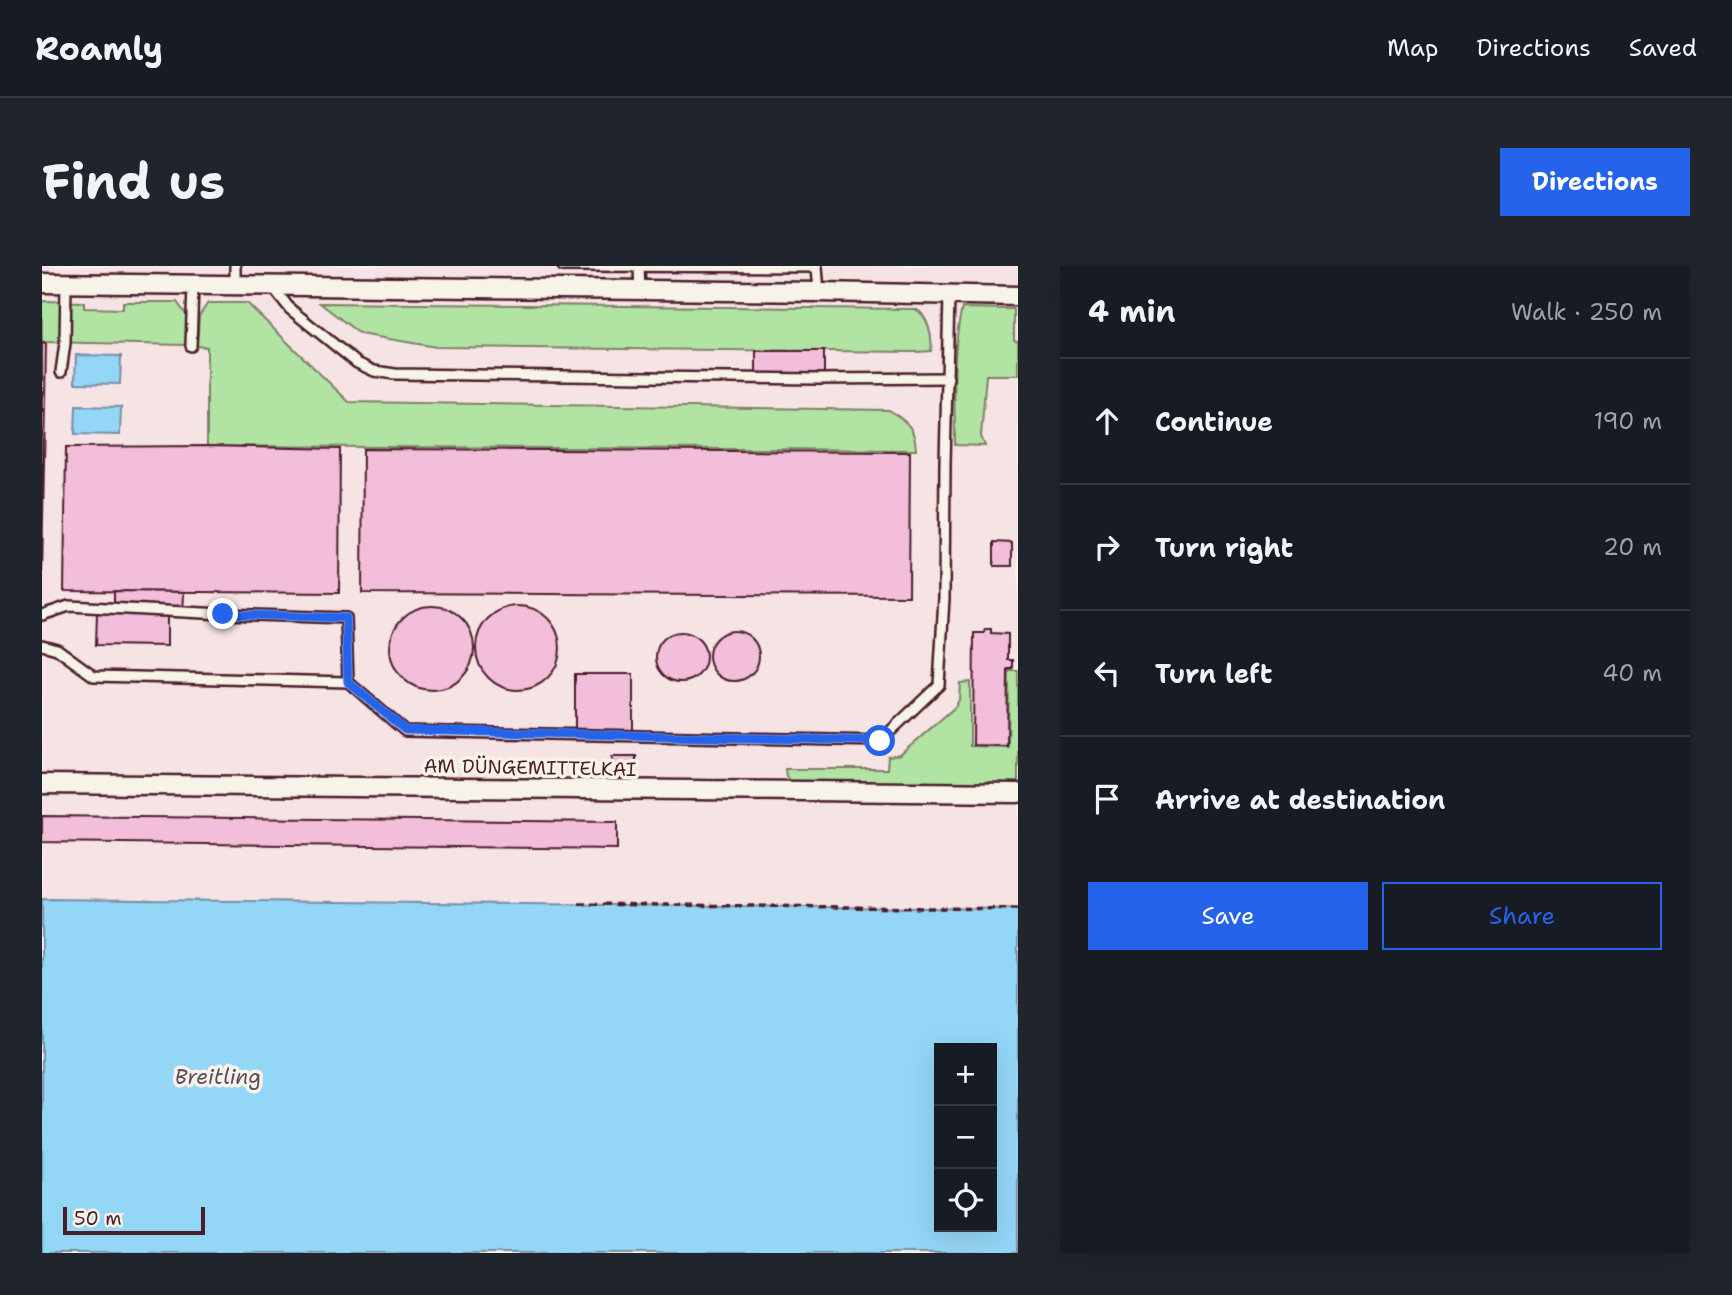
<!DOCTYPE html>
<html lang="en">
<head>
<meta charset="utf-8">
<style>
  body { margin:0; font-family:"Shantell Sans",sans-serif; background:#20242c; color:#f1f3f6 }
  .controls { position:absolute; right:21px; bottom:21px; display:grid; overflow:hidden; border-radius:0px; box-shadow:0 7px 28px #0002 }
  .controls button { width:63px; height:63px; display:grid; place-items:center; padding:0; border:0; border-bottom:2px solid #363941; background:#171b24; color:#f1f3f6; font:35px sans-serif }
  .scale { position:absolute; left:21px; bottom:18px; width:142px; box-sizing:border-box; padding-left:7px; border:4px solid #4a1f2b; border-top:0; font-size:19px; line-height:24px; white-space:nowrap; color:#4a1f2b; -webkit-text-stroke:5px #f7f3e8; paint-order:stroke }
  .stop { position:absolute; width:21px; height:21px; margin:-16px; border:5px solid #2563eb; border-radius:50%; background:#fff }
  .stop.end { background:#2563eb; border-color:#fff; box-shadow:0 2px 7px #0008 }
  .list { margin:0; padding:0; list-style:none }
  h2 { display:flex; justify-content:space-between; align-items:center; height:91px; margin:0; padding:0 28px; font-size:30px }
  h2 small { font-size:23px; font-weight:400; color:#9ea1a6 }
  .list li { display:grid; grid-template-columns:46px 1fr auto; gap:21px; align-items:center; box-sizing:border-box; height:126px; padding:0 28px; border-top:2px solid #363941 }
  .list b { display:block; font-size:26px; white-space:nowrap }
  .list em { font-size:23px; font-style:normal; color:#9ea1a6 }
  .actions { display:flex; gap:14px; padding:21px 28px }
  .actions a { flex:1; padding:16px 0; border:2px solid #2563eb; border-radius:0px; text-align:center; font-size:24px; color:#2563eb }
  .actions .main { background:#2563eb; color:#fff }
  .icon { flex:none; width:38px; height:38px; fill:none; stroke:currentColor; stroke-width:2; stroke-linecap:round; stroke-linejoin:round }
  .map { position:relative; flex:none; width:976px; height:987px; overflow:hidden; border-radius:0px }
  header { display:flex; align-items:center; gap:42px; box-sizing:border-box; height:98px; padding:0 35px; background:#171b24; border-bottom:2px solid #363941 }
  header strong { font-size:33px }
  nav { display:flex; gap:38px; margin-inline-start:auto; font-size:24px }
  .intro { display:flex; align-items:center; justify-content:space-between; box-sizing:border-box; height:168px; padding:0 42px }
  h1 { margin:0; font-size:49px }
  .button { padding:18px 32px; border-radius:0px; background:#2563eb; color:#fff; font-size:24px; font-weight:700 }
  main { display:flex; gap:42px; padding:0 42px }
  aside { flex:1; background:#171b24; border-radius:0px; box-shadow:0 7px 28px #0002 }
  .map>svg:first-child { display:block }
  .built { fill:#f6e3e4 }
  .green { fill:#b1e3a3; stroke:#7e8167; stroke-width:2 }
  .water { fill:#94d6f6; stroke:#768da5; stroke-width:2; fill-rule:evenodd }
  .building { fill:#f2beda; stroke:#4a1f2b; stroke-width:2 }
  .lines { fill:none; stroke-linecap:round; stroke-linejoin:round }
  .lane-casing { stroke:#4a1f2b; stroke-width:14 }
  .street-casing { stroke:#4a1f2b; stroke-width:23 }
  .path { stroke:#4a1f2b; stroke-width:3.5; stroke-dasharray:7 5; stroke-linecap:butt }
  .lane { stroke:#f7f3e8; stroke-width:9 }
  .street { stroke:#f7f3e8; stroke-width:18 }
  .route { stroke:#2563eb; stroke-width:9 }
  .labels { text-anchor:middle; stroke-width:7; stroke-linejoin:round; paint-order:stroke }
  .street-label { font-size:19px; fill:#4a1f2b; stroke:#f7f3e8 }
  .water-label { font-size:21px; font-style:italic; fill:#5c4d5e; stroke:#f7f3e8 }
</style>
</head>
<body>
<header>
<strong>Roamly</strong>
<nav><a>Map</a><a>Directions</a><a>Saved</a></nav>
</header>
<div class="intro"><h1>Find us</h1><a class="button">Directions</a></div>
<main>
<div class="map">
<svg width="976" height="987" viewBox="0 0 976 987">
  <rect width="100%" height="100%" fill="#f7f3e8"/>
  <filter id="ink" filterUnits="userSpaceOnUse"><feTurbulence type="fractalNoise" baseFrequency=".0143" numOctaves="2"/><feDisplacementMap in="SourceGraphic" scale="14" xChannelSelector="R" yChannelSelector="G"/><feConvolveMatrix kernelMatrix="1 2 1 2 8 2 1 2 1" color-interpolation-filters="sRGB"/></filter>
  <g filter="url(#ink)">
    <!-- built -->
    <polygon class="built" points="0,0 976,0 976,643 0,633"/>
    <!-- green -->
    <g class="green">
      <polygon points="0,35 42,36 42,42 81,43 81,36 135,36 145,50 144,79 0,76"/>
      <path d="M166,37H205L307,136L847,144C865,156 873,161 874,184L165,180V81L155,80L157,50Z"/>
      <path d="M278,37L873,43C886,48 891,72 889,85L874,86L394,81L318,68Z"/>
      <path d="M920,42L972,43V74L976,75V109H944L939,170L943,180L913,179C913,134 909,87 920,42Z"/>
      <polygon points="967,405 976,405 976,517 748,516 744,510 743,503 845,503 846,491 858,489 913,441 917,434 918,417 928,416 928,480 966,481"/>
    </g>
    <!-- water -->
    <g class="water">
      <polygon points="34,89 79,90 78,118 33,117"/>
      <polygon points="34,140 79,141 78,169 33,168"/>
      <path d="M0,633L976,643V987H0ZM897,782H950V961H897Z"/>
    </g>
    <!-- building -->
    <g class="building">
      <polygon points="0,77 4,78 0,315"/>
      <rect x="714" y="85" width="68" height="28"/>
      <polygon points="165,180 298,183 297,327 22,325 24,181"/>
      <polygon points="321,183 868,186 867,330 320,327"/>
      <polygon points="952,276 970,277 970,300 952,300"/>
      <polygon points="72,325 142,326 141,350 125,350 125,380 54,379 55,347 72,347"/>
      <circle cx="390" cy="382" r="42"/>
      <circle cx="476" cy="382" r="42"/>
      <polygon points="943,363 949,363 949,367 966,368 966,394 971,394 971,403 966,403 965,480 931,479 932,367 942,367"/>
      <circle cx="692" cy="390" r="25"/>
      <circle cx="639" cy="391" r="25"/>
      <rect x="533" y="408" width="58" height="57"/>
      <rect x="570" y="490" width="24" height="9"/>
      <polygon points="0,550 575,556 575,583 0,576"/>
    </g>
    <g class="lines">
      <!-- lane casing -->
      <g class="lane-casing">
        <g id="lane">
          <polyline points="193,0 193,19"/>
          <polyline points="521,0 775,1 777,26"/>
          <polyline points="597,1 598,25"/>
          <polyline points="230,20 248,43 315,97 332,105 353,108 776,113 906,112"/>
          <polyline points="149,80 151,19"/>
          <polyline points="19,106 23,77 24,17"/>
          <polyline points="0,349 27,340 181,348 304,352 306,416"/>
          <polyline points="0,379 15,383 52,410 306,416 363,465 838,475 897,419 902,332 903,197 907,29"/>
        </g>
      </g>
      <!-- street casing -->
      <g class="street-casing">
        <g id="street">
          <polyline points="0,17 777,26 976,30"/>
          <polyline points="0,518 976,527"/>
        </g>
      </g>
      <!-- path -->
      <polyline class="path" points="537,638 976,643"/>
      <!-- lane -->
      <use href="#lane" class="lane"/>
      <!-- street -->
      <use href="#street" class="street"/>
    </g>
  </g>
  <g class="lines" filter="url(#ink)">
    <!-- route -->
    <polyline class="route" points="181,348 304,352 306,416 363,464 838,475"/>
  </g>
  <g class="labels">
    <!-- street labels -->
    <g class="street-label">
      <text transform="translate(488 501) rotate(1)" y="7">AM DÜNGEMITTELKAI</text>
    </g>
    <!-- water labels -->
    <g class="water-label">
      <text x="176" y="818">Breitling</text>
    </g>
  </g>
</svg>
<div class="controls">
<button>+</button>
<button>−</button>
<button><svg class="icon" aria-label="locate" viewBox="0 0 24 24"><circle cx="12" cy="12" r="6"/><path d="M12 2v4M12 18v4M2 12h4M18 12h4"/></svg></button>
</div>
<div class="scale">50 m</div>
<div class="stop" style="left:838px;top:475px"></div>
<div class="stop end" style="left:181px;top:348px"></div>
</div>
<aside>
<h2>4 min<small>Walk · 250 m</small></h2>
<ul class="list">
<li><svg class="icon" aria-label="ahead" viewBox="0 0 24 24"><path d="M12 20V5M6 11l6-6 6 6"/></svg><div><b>Continue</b></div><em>190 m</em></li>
<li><svg class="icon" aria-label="right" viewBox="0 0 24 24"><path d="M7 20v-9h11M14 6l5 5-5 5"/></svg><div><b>Turn right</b></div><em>20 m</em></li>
<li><svg class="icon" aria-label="left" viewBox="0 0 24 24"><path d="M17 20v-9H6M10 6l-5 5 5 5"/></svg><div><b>Turn left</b></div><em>40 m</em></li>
<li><svg class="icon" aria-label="arrive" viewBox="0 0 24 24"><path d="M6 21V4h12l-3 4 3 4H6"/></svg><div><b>Arrive at destination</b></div></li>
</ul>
<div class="actions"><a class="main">Save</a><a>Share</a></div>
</aside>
</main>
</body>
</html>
